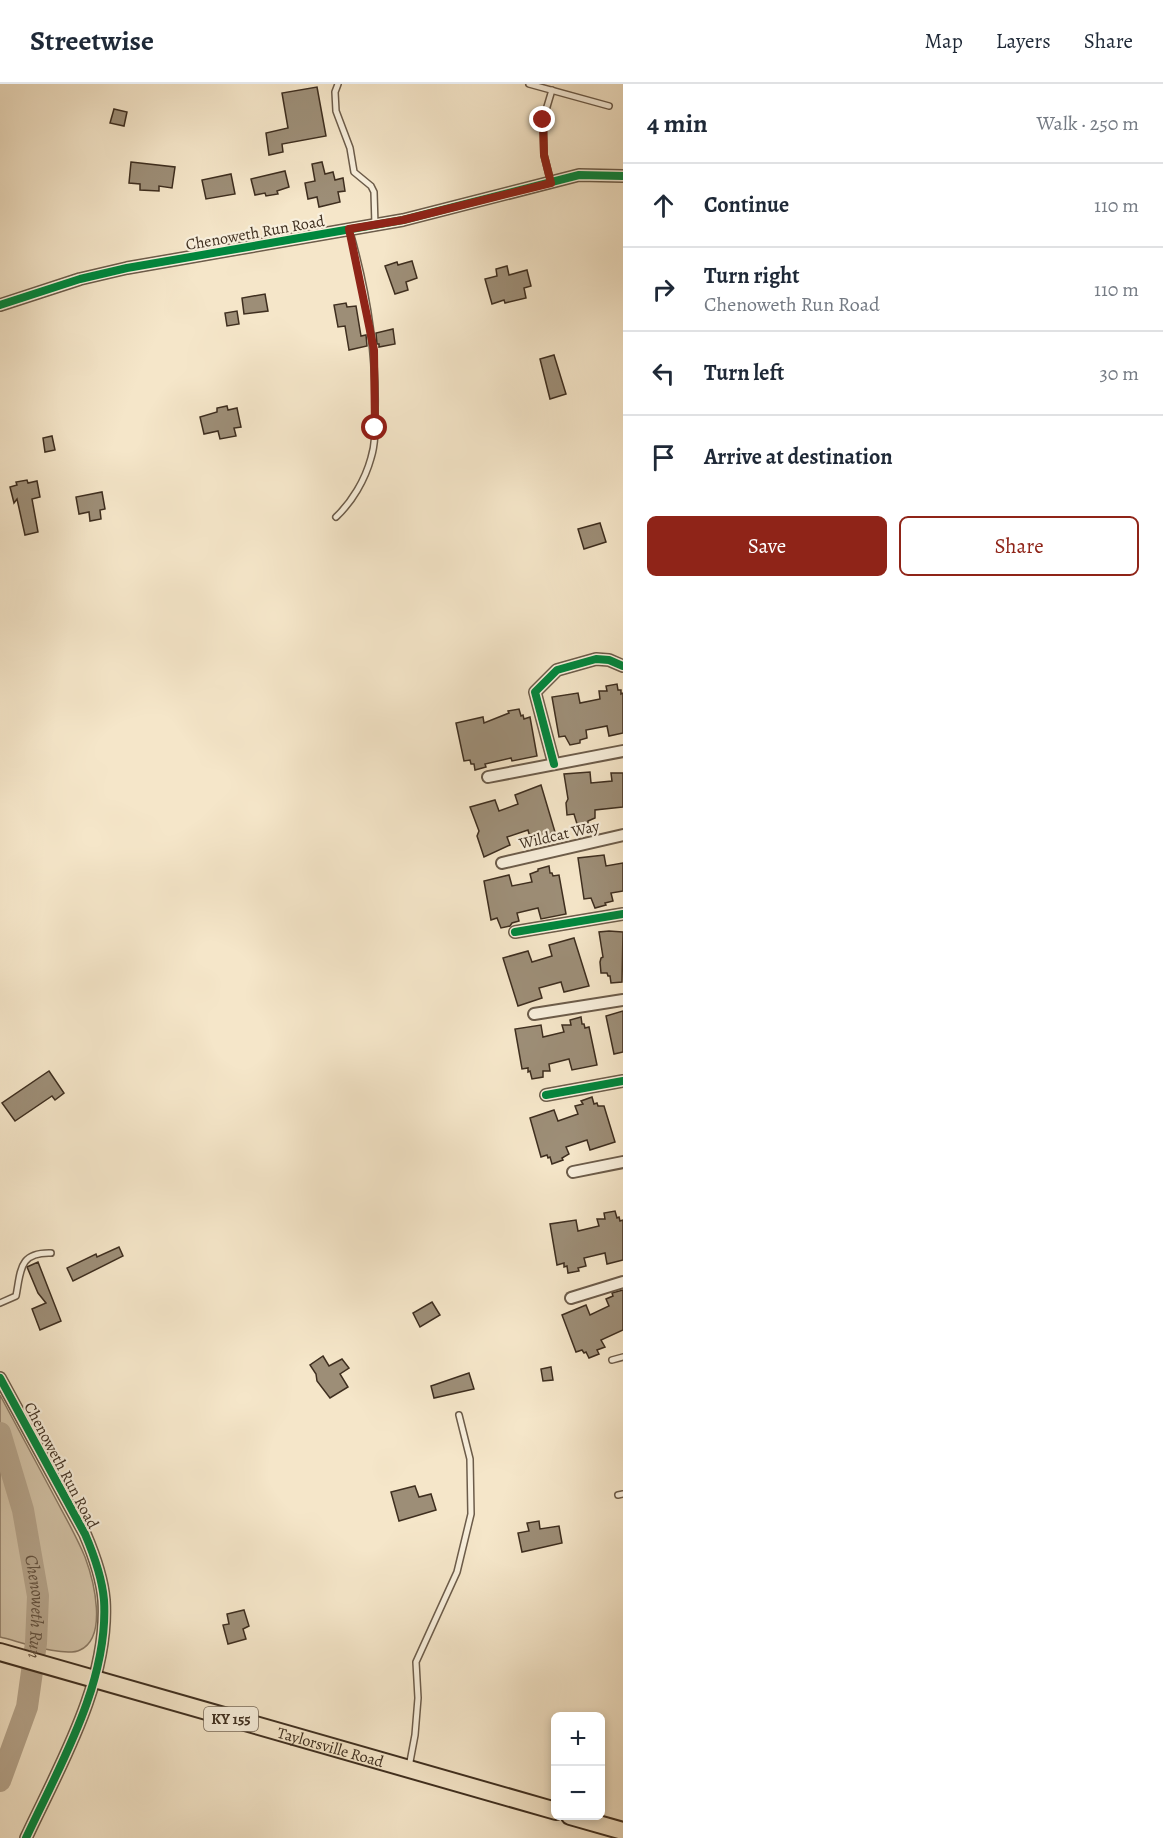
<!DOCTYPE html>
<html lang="en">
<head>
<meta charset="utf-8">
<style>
  body { margin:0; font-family:Alegreya,serif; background:#f6f6f7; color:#1f2937 }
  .controls { position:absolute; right:18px; bottom:18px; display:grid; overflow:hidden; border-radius:9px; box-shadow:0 3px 9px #0003 }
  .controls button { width:54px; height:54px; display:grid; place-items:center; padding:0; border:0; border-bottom:2px solid #e0e1e3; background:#fff; color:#1f2937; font:30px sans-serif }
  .stop { position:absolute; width:18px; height:18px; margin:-14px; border:4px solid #8f2418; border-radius:50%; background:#fff }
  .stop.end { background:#8f2418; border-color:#fff; box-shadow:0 2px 6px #0008 }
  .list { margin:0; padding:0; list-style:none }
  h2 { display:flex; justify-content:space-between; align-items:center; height:78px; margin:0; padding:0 24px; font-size:26px }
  h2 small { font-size:20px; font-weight:400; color:#747a83 }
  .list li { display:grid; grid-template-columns:39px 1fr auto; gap:18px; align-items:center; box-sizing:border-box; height:84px; padding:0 24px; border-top:2px solid #e0e1e3 }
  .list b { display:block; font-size:22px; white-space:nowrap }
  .list p { margin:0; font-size:20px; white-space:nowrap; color:#747a83 }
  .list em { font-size:20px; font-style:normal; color:#747a83 }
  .actions { display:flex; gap:12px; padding:18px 24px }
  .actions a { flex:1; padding:14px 0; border:2px solid #8f2418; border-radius:9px; text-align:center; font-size:21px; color:#8f2418 }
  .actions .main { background:#8f2418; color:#fff }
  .icon { flex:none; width:33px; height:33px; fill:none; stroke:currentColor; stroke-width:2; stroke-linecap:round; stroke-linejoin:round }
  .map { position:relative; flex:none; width:623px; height:1754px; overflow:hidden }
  header { display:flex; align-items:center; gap:36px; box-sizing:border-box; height:84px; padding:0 30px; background:#fff; border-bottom:2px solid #e0e1e3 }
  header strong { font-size:28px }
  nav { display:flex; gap:33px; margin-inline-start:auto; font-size:21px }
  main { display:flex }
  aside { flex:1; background:#fff }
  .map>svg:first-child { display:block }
  .green { fill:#d6c7ac; stroke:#8a7a66; stroke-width:1.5 }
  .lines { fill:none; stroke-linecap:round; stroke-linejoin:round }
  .river { stroke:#b7a78f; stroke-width:22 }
  .building { fill:#9d8e77; stroke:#3e2e1f; stroke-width:1.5 }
  .lane-casing { stroke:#6c5c4a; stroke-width:8 }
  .street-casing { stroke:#6c5c4a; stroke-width:14 }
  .primary-casing { stroke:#3e2e1f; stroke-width:20 }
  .lane { stroke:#f8efdc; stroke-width:5 }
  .street { stroke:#f8efdc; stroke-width:10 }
  .primary { stroke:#f5e6c9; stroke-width:16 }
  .cycleway-casing { stroke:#f8efdc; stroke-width:11 }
  .cycleway { stroke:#00873e; stroke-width:8 }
  .route { stroke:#8f2418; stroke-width:8 }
  .labels { text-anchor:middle; stroke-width:4.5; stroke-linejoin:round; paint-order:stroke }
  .shield { fill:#f8efdc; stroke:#766858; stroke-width:1.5 }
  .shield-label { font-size:15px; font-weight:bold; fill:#3e2e1f }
  .street-label { font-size:16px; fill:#3e2e1f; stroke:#f8efdc }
  .water-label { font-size:18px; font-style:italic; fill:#625241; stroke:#f8efdc }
</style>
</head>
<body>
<header>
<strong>Streetwise</strong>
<nav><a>Map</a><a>Layers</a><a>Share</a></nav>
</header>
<main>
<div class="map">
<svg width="623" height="1754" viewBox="0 0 623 1754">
  <rect width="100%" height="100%" fill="#f5e6c9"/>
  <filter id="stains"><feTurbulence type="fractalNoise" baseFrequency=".00333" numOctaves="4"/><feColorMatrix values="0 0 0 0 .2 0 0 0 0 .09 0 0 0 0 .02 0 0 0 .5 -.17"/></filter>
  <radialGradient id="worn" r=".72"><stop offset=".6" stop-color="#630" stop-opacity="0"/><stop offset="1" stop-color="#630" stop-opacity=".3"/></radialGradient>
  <!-- green -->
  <path class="green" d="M0,1311C17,1343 35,1376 52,1408C63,1429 76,1451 85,1473C94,1497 108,1553 80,1566C64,1574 18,1557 0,1553Z"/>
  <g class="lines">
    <!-- river -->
    <path class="river" id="s1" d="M0,1349L23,1426L38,1512L36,1559L27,1623L0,1697"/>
  </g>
  <!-- building -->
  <g class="building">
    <polygon points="317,3 326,52 282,60 283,68 269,71 266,49 288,44 282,9"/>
    <polygon points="114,25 127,28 124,42 110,39"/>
    <polygon points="131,78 175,83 172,104 159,102 159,107 140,106 140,100 129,99"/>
    <polygon points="322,78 325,90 333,88 335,96 343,94 345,107 338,108 340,118 319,123 317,113 308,115 305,99 315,97 312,80"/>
    <polygon points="285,87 289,103 277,107 278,110 266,112 265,109 255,111 251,95"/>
    <polygon points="231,90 235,110 206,115 202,96"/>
    <polygon points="412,177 417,194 406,198 408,206 395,210 385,182 397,178 398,181"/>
    <polygon points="507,182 509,191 527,186 531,202 524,204 526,214 505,219 504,216 492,220 485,195 497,192 496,185"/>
    <polygon points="265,210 268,227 244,230 242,214"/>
    <polygon points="346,219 347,223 356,222 361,252 366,251 367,262 349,266 345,242 338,243 334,221"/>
    <polygon points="237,227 239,240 227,242 225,229"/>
    <polygon points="393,245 395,260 379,263 379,260 377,260 376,249"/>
    <polygon points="554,271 566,310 550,315 540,275"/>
    <polygon points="227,322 228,326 237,324 241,343 234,344 236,352 220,355 218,347 204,350 200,333 217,328 217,324"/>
    <polygon points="52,352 55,366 45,368 43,354"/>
    <polygon points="27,396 28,399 37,397 40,413 32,415 38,448 25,451 17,415 14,419 10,403 17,401 16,398"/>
    <polygon points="102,408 105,425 100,426 101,435 90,437 89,428 79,430 76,413"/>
    <polygon points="600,439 606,458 584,465 578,445"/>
    <polygon points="617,600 618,606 621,606 621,610 623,609 623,649 609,652 607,642 586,646 587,654 580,656 580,659 570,661 565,652 559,653 552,613 578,609 580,619 600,615 599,607 607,607 606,602"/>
    <polygon points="519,625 521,632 523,631 524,635 530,633 537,672 512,677 511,674 485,680 486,683 475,686 474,680 471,680 470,676 464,677 456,639 483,633 484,639 509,629 508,627"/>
    <polygon points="590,688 591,699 612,697 611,689 623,689 623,723 595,726 595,734 588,737 588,739 577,740 574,730 567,731 566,719 568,715 564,690"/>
    <polygon points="541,701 555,748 531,757 528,746 507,753 510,761 484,773 477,752 479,747 470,723 495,716 499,727 518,720 515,711"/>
    <polygon points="604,771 606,782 623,779 623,807 611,809 613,817 605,819 606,821 595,824 591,814 584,815 578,774"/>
    <polygon points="549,782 550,789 552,789 553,792 559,791 566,830 541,835 538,824 517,829 519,837 512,839 510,842 501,844 497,834 491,836 484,797 509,791 512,802 532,798 530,790 538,787 538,785"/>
    <polygon points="609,847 623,848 622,898 611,899 610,892 608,892 607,889 601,889 600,878 601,874 603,873 599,848"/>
    <polygon points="574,854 589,902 564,908 561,898 539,904 542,914 518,922 503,874 528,867 532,878 552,872 549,861"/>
    <polygon points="623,927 623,968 614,970 606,932"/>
    <polygon points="581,933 582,940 584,940 585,944 589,943 597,981 572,986 569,975 549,980 550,987 543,987 543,993 532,995 530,987 528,988 528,984 522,985 515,945 541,941 543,953 564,948 562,941 571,941 570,936"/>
    <polygon points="49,987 64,1009 55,1016 52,1012 15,1037 2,1019"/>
    <polygon points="592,1013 594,1020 597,1019 598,1022 604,1022 615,1058 590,1066 587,1056 566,1063 569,1070 562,1074 563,1076 552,1080 550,1073 548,1074 547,1071 541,1073 530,1034 554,1026 558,1037 578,1030 575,1022 583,1020 581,1017"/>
    <polygon points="615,1127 617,1134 619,1133 620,1137 623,1136 623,1176 607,1180 605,1169 584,1174 586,1182 578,1184 579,1187 568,1189 567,1182 564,1183 564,1179 557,1181 550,1140 576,1136 578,1147 599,1142 597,1135 605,1135 604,1129"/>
    <polygon points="119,1163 123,1172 73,1197 67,1184 96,1170 97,1173"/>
    <polygon points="38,1178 61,1237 40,1246 32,1225 46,1219 38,1209 27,1183"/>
    <polygon points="623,1206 623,1246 601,1256 605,1263 597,1266 599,1270 589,1274 586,1268 584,1269 582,1266 576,1268 562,1231 586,1221 590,1231 609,1222 606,1215 613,1212 612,1209"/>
    <polygon points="432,1218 440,1231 420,1243 413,1229"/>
    <polygon points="323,1272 329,1282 342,1275 349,1284 340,1290 348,1303 330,1314 317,1297 316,1290 310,1281"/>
    <polygon points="551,1283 553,1296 543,1297 541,1285"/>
    <polygon points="469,1289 474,1305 434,1314 431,1302"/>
    <polygon points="415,1402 419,1413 431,1410 436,1426 399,1437 391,1408"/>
    <polygon points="539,1437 540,1445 559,1442 562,1459 522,1468 518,1449 529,1447 527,1439"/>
    <polygon points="244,1526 249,1542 243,1545 246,1555 228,1560 223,1541 229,1540 227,1530"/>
  </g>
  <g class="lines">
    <!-- lane casing -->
    <g class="lane-casing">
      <g id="lane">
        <polyline points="338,0 335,8 336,27 350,64 354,88 371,102 374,108 375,141"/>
        <polyline points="529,0 609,22"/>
        <polyline points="551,99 544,71 543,36 552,6"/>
        <path d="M336,433C352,418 365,396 371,374C376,358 375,341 375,324C376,264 366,203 349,145"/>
        <path d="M0,1219L16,1212C21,1186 19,1168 51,1169"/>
        <polyline points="612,1276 623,1273"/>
        <polyline points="618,1411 623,1410"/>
        <polyline points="409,1683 415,1651 418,1614 416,1578 457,1488 471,1430 470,1375 459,1331"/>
      </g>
    </g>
    <!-- street casing -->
    <g class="street-casing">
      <g id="street">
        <polyline points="0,221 80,195 127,184 403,136 579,91 623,92"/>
        <polyline points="554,680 535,608 557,586 596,575 609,576 623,582"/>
        <polyline points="488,693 623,667"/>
        <polyline points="502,779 623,751"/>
        <polyline points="515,848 623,830"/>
        <polyline points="534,930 623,916"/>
        <polyline points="546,1011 623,997"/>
        <polyline points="573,1088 623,1078"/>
        <polyline points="571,1214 623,1198"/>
        <path d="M0,1294L85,1450C94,1471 102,1493 104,1516C109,1598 60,1681 26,1754"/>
      </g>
    </g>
    <!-- primary casing -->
    <g class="primary-casing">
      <g id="primary">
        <path id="s2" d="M0,1568L556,1727"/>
        <polyline points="570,1732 623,1747"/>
      </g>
    </g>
    <!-- lane -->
    <use href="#lane" class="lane"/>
    <!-- street -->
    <use href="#street" class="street"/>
    <!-- primary -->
    <use href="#primary" class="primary"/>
    <!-- cycleway casing -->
    <g class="cycleway-casing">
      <g id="cycleway">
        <polyline points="0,221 80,195 127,184 403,136 579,91 623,92"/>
        <polyline points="554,680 535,608 557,586 596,575 609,576 623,582"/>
        <polyline points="515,848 623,830"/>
        <polyline points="546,1011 623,997"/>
        <path d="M0,1294L85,1450C94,1471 102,1493 104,1516C109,1598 60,1681 26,1754"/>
      </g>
    </g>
    <!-- cycleway -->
    <use href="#cycleway" class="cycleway"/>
  </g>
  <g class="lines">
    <!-- route -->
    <polyline class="route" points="375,344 374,266 349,145 403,136 551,99 544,71 543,36"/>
  </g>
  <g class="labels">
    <!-- shield labels -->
    <rect class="shield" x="204" y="1623" width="54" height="24" rx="4.5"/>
    <g class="shield-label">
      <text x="231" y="1640">KY 155</text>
    </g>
    <!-- street labels -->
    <g class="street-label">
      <text transform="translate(255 148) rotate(-10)" y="6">Chenoweth Run Road</text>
      <text transform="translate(559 750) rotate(-13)" y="6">Wildcat Way</text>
      <text transform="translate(62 1381) rotate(62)" y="6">Chenoweth Run Road</text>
      <text dy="6" stroke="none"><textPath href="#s2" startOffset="344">Taylorsville Road</textPath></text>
    </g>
    <!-- water labels -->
    <g class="water-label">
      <text dy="6" stroke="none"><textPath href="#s1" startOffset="178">Chenoweth Run</textPath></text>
    </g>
  </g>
  <rect width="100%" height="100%" filter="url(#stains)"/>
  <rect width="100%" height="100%" fill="url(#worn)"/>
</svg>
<div class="controls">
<button>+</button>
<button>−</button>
</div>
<div class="stop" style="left:375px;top:344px"></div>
<div class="stop end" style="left:543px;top:36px"></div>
</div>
<aside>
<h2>4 min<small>Walk · 250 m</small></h2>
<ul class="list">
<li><svg class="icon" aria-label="ahead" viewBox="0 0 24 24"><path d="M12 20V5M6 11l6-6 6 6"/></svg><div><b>Continue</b></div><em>110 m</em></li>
<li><svg class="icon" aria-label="right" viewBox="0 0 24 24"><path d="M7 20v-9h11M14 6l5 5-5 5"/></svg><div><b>Turn right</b><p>Chenoweth Run Road</p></div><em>110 m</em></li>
<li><svg class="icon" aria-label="left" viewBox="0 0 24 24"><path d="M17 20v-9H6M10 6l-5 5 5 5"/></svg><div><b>Turn left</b></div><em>30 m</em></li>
<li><svg class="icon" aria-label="arrive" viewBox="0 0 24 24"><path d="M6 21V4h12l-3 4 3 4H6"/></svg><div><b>Arrive at destination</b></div></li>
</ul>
<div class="actions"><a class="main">Save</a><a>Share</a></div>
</aside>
</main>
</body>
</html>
